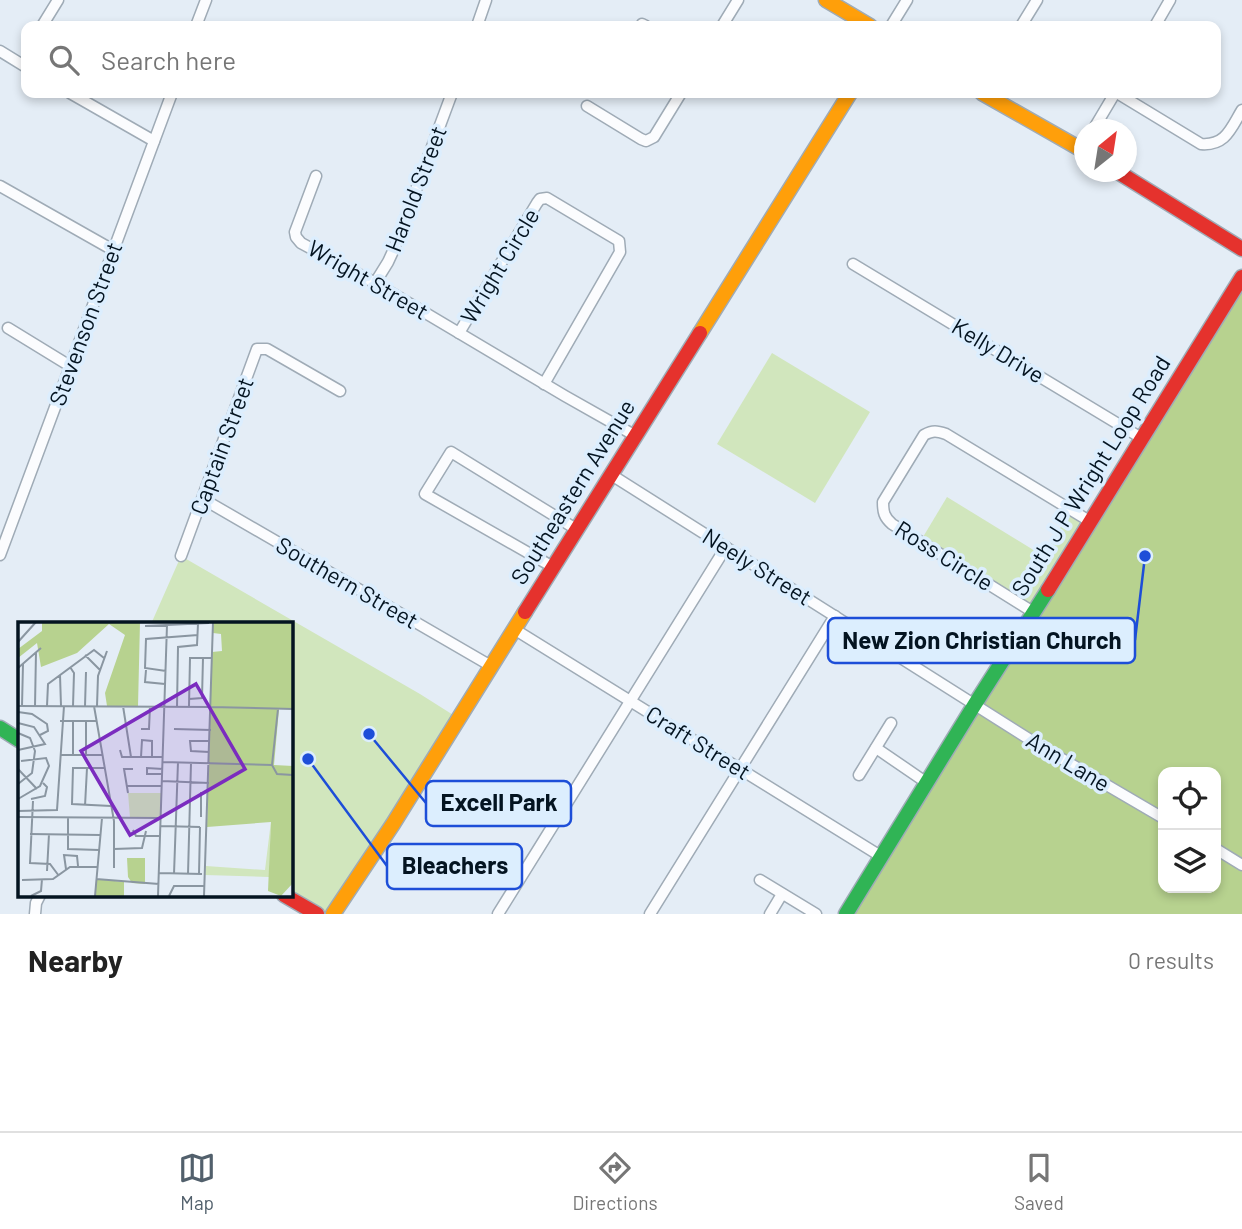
<!DOCTYPE html>
<html lang="en">
<head>
<meta charset="utf-8">
<style>
  body { margin:0; font-family:Barlow,sans-serif; background:#f2f2f2; color:#222 }
  .controls { position:absolute; right:21px; bottom:21px; display:grid; overflow:hidden; border-radius:14px; box-shadow:0 4px 10px #0003 }
  .controls button { width:63px; height:63px; display:grid; place-items:center; padding:0; border:0; border-bottom:2px solid #e0e0e0; background:#fff; color:#222; font:35px sans-serif }
  .compass { position:absolute; left:1074px; top:119px; width:63px; height:63px; border-radius:50%; background:#fff; box-shadow:0 4px 10px #0003; rotate:30deg }
  .list { margin:0; padding:0; list-style:none }
  h2 { display:flex; justify-content:space-between; align-items:center; height:91px; margin:0; padding:0 28px; font-size:30px }
  h2 small { font-size:23px; font-weight:400; color:#767676 }
  .icon { flex:none; width:38px; height:38px; fill:none; stroke:currentColor; stroke-width:2; stroke-linecap:round; stroke-linejoin:round }
  .map { position:relative; flex:none; width:1242px; height:914px; overflow:hidden }
  .search { position:absolute; background:#fff; box-shadow:0 4px 10px #0003; left:21px; right:21px; top:21px; height:77px; display:flex; align-items:center; gap:18px; box-sizing:border-box; padding:0 24px; border-radius:14px; color:#767676; font-size:26px }
  .sheet { height:217px; background:#fff }
  nav { display:flex; justify-content:space-around; align-items:center; box-sizing:border-box; height:98px; border-top:2px solid #e0e0e0; background:#fff; font-size:19px; color:#767676 }
  nav a { display:grid; justify-items:center; gap:4px }
  nav .on { color:#52606c }
  .map>svg:first-child { display:block }
  .green { fill:#d1e6bd }
  .forest { fill:#b7d28f; fill-rule:evenodd }
  .lines { fill:none; stroke-linecap:round; stroke-linejoin:round }
  .street-casing { stroke:#9fabb6; stroke-width:13 }
  .fast-casing { stroke:#9fabb6; stroke-width:17 }
  .slow-casing { stroke:#9fabb6; stroke-width:17 }
  .jam-casing { stroke:#9fabb6; stroke-width:17 }
  .street { stroke:#fbfcfe; stroke-width:10 }
  .fast { stroke:#30b455; stroke-width:14 }
  .slow { stroke:#ff9f0a; stroke-width:14 }
  .jam { stroke:#e5322d; stroke-width:14 }
  .labels { text-anchor:middle; stroke-width:7; stroke-linejoin:round; paint-order:stroke }
  .street-label { font-size:23px; fill:#041421; stroke:#dceefe }
  .inset-road { fill:none; stroke:#8a96a1; stroke-width:2 }
  .view { fill:#7b2cbf; fill-opacity:0.15; stroke:#7b2cbf; stroke-width:3.5 }
  .inset-edge { fill:none; stroke:#041421; stroke-width:3.5 }
  .leader { fill:none; stroke:#1d4ed8; stroke-width:2.5 }
  .callout-dot { fill:#1d4ed8; stroke:#dceefe; stroke-width:2.5 }
  .callout { fill:#dceefe; stroke:#1d4ed8; stroke-width:2.5 }
  .callout-label { font-size:24px; text-anchor:middle; font-weight:bold; fill:#041421 }
</style>
</head>
<body>
<div class="map">
<svg width="1242" height="914" viewBox="0 0 1242 914">
  <rect width="100%" height="100%" fill="#e4edf6"/>
  <!-- green -->
  <g class="green">
    <polygon points="772,353 870,412 815,503 717,444"/>
    <polygon points="947,497 1040,554 1016,595 923,537"/>
    <polygon points="1068,515 1078,520 1081,526 1032,603 1028,604 1018,598"/>
    <polygon points="181,556 420,694 458,718 333,914 317,914 290,895 290,624 151,624"/>
  </g>
  <!-- forest -->
  <path class="forest" d="M1242,277V914H845ZM1163,772H1216V888H1163Z"/>
  <g class="lines">
    <!-- street casing -->
    <g class="street-casing">
      <g id="street">
        <polyline points="642,24 646,26"/>
        <polyline points="42,26 58,0"/>
        <polyline points="196,26 206,0"/>
        <polyline points="477,26 486,0"/>
        <polyline points="722,26 738,0"/>
        <polyline points="891,26 907,0"/>
        <polyline points="1021,26 1037,0"/>
        <polyline points="1155,26 1170,0"/>
        <polyline points="0,51 26,67"/>
        <polyline points="70,93 154,141"/>
        <path d="M1117,93L1201,144C1226,146 1231,128 1242,110"/>
        <polyline points="587,106 641,139 646,141 654,137 681,93"/>
        <polyline points="1093,130 1115,93"/>
        <polyline points="316,176 295,232 296,237 301,243 375,283 565,396 634,435"/>
        <polyline points="0,186 113,250"/>
        <polyline points="853,264 1143,439"/>
        <polyline points="375,283 388,262 394,249 452,93"/>
        <polyline points="8,328 70,366"/>
        <polyline points="459,333 537,203 540,199 547,198 619,241 620,252 544,384"/>
        <polyline points="610,474 1040,746 1163,818"/>
        <polyline points="203,499 491,666"/>
        <polyline points="0,555 172,93"/>
        <polyline points="181,556 257,349 267,349 340,391"/>
        <polyline points="553,567 425,494 451,452 576,529"/>
        <path d="M1033,612L892,524C884,517 883,512 883,502L924,435C933,430 937,431 946,434L1091,522"/>
        <polyline points="514,629 882,857"/>
        <polyline points="876,748 927,783"/>
        <polyline points="859,775 891,723"/>
        <polyline points="1216,849 1242,865"/>
        <polyline points="760,880 816,914"/>
        <polyline points="35,914 36,903 40,895"/>
        <polyline points="498,914 726,547"/>
        <polyline points="650,914 835,616"/>
        <polyline points="770,914 782,894"/>
      </g>
    </g>
    <!-- fast casing -->
    <g class="fast-casing">
      <g id="fast">
        <polyline points="0,728 19,740"/>
        <polyline points="846,914 975,704 1048,590"/>
      </g>
    </g>
    <!-- slow casing -->
    <g class="slow-casing">
      <g id="slow">
        <polyline points="826,0 870,26"/>
        <polyline points="982,93 1084,151"/>
        <polyline points="700,333 850,93"/>
        <polyline points="333,914 393,824 525,612"/>
      </g>
    </g>
    <!-- jam casing -->
    <g class="jam-casing">
      <g id="jam">
        <polyline points="1118,172 1242,249"/>
        <polyline points="1048,590 1242,277"/>
        <polyline points="525,612 700,333"/>
        <polyline points="284,895 317,914"/>
      </g>
    </g>
    <!-- street -->
    <use href="#street" class="street"/>
    <!-- fast -->
    <use href="#fast" class="fast"/>
    <!-- slow -->
    <use href="#slow" class="slow"/>
    <!-- jam -->
    <use href="#jam" class="jam"/>
  </g>
  <g class="labels">
    <!-- street labels -->
    <g class="street-label">
      <text transform="translate(416 189) rotate(-69)" y="8">Harold Street</text>
      <text transform="translate(500 266) rotate(-59)" y="8">Wright Circle</text>
      <text transform="translate(368 280) rotate(30)" y="8">Wright Street</text>
      <text transform="translate(86 324) rotate(-70)" y="8">Stevenson Street</text>
      <text transform="translate(998 351) rotate(31)" y="8">Kelly Drive</text>
      <text transform="translate(222 446) rotate(-70)" y="8">Captain Street</text>
      <text transform="translate(1091 476) rotate(-58)" y="8">South J P Wright Loop Road</text>
      <text transform="translate(573 492) rotate(-58)" y="8">Southeastern Avenue</text>
      <text transform="translate(944 556) rotate(32)" y="8">Ross Circle</text>
      <text transform="translate(757 567) rotate(32)" y="8">Neely Street</text>
      <text transform="translate(347 583) rotate(30)" y="8">Southern Street</text>
      <text transform="translate(698 743) rotate(32)" y="8">Craft Street</text>
      <text transform="translate(1068 762) rotate(31)" y="8">Ann Lane</text>
    </g>
  </g>
  <!-- overview -->
  <g transform="translate(18 622)">
    <rect width="275" height="275" fill="#e4edf6"/>
    <path d="M110,171H144L143,196H112ZM253,199L251,255L187,253L188,244L247,248Z" fill="#d1e6bd"/>
    <path d="M24,0H122L120,84H89L87,71L107,13L91,2L59,31L23,45L19,21L0,36V27L24,9ZM195,0H275V87H261L256,143L275,144V261L263,274L250,269L253,200L189,205L194,30L204,29L203,12L195,11ZM109,236H127V262L114,261L110,255ZM78,257L106,260V274H77Z" fill="#b7d28f"/>
    <path class="inset-road" d="M127,4L191,1M0,20L18,0M67,33L82,48M52,45L56,51L55,84M0,46L23,26M128,48L127,60L147,62M148,49L127,46L128,17L180,13M42,53L43,84M171,77L184,76L185,36M0,84L193,85M4,84L5,42M17,84L18,30M29,84L30,62L76,28L86,36M67,84L68,50M76,84L96,199V246M79,84L80,54L89,29M105,84L113,135M171,84L172,36H194M159,85L160,25L179,23L180,2M193,85L275,87M0,90L14,92L29,102L30,109L22,113M42,99H79M123,107H131L132,84M156,107L193,108M0,111L12,116L17,129L14,151L0,162M0,128L27,122L16,105L0,101M102,128L104,135H145M191,130L173,129L172,119H192M42,133H85M55,133V99M68,133V99M123,135L124,118L134,119V135M145,140L254,143M254,143L260,87M254,143L259,152L275,153M87,146H55L54,182L93,184M0,147L19,167M145,152H129V146L145,147M144,159L191,161M109,164H144M110,171L106,147H115M0,177L22,164L31,144L28,136L3,139M13,177L27,174L29,165L25,161M15,179L12,241L32,242L41,254M67,184L69,146M0,189L39,188L46,84M0,195L143,196M183,195V170M50,196V227L81,228M143,204L182,205M115,208L118,214H142M12,212L82,213M96,227L124,226L128,209M48,247L46,233L59,234L60,244M29,249L31,212M141,251L184,252M156,252L160,140M170,252L173,141M181,252L182,205M78,257L141,262M4,258L35,257L52,245H79M13,274L23,269L24,257M77,274L84,196M140,274L149,3M151,274L156,264H187M186,274L195,0"/>
    <path class="view" d="M178,62L227,147L112,213L63,129Z"/>
    <rect width="275" height="275" class="inset-edge"/>
  </g>
  <!-- callouts -->
  <path class="leader" d="M1145 556L1135 640M369 734L426 803M308 759L387 866"/>
  <g class="callout-dot">
    <circle cx="1145" cy="556" r="7"/>
    <circle cx="369" cy="734" r="7"/>
    <circle cx="308" cy="759" r="7"/>
  </g>
  <g class="callout">
    <rect x="828" y="618" width="307" height="45" rx="7"/>
    <rect x="426" y="781" width="145" height="45" rx="7"/>
    <rect x="387" y="844" width="135" height="45" rx="7"/>
  </g>
  <g class="callout-label">
    <text x="982" y="649">New Zion Christian Church</text>
    <text x="499" y="811">Excell Park</text>
    <text x="455" y="874">Bleachers</text>
  </g>
</svg>
<div class="controls">
<button><svg class="icon" aria-label="locate" viewBox="0 0 24 24"><circle cx="12" cy="12" r="6"/><path d="M12 2v4M12 18v4M2 12h4M18 12h4"/></svg></button>
<button><svg class="icon" aria-label="layers" viewBox="0 0 24 24"><path d="M12 4l9 5-9 5-9-5zM3 14l9 5 9-5"/></svg></button>
</div>
<svg class="compass" viewBox="-18 -18 36 36"><path d="M0-13l5 13h-10z" fill="#e53935"/><path d="M0 13l5-13h-10z" fill="#767676"/></svg>
<div class="search"><svg class="icon" aria-label="search" viewBox="0 0 24 24"><circle cx="10" cy="10" r="6"/><path d="M15 15l6 6"/></svg>Search here</div>
</div>
<section class="sheet">
<h2>Nearby<small>0 results</small></h2>
<ul class="list">
</ul>
</section>
<nav>
<a class="on"><svg class="icon" aria-label="map" viewBox="0 0 24 24"><path d="M3 6l6-2 6 2 6-2v14l-6 2-6-2-6 2zM9 4v14M15 6v14"/></svg>Map</a>
<a><svg class="icon" aria-label="directions" viewBox="0 0 24 24"><path d="M12 3l9 9-9 9-9-9zM9 14v-3h6M13 9l2 2-2 2"/></svg>Directions</a>
<a><svg class="icon" aria-label="saved" viewBox="0 0 24 24"><path d="M7 4h10v16l-5-4-5 4z"/></svg>Saved</a>
</nav>
</body>
</html>
